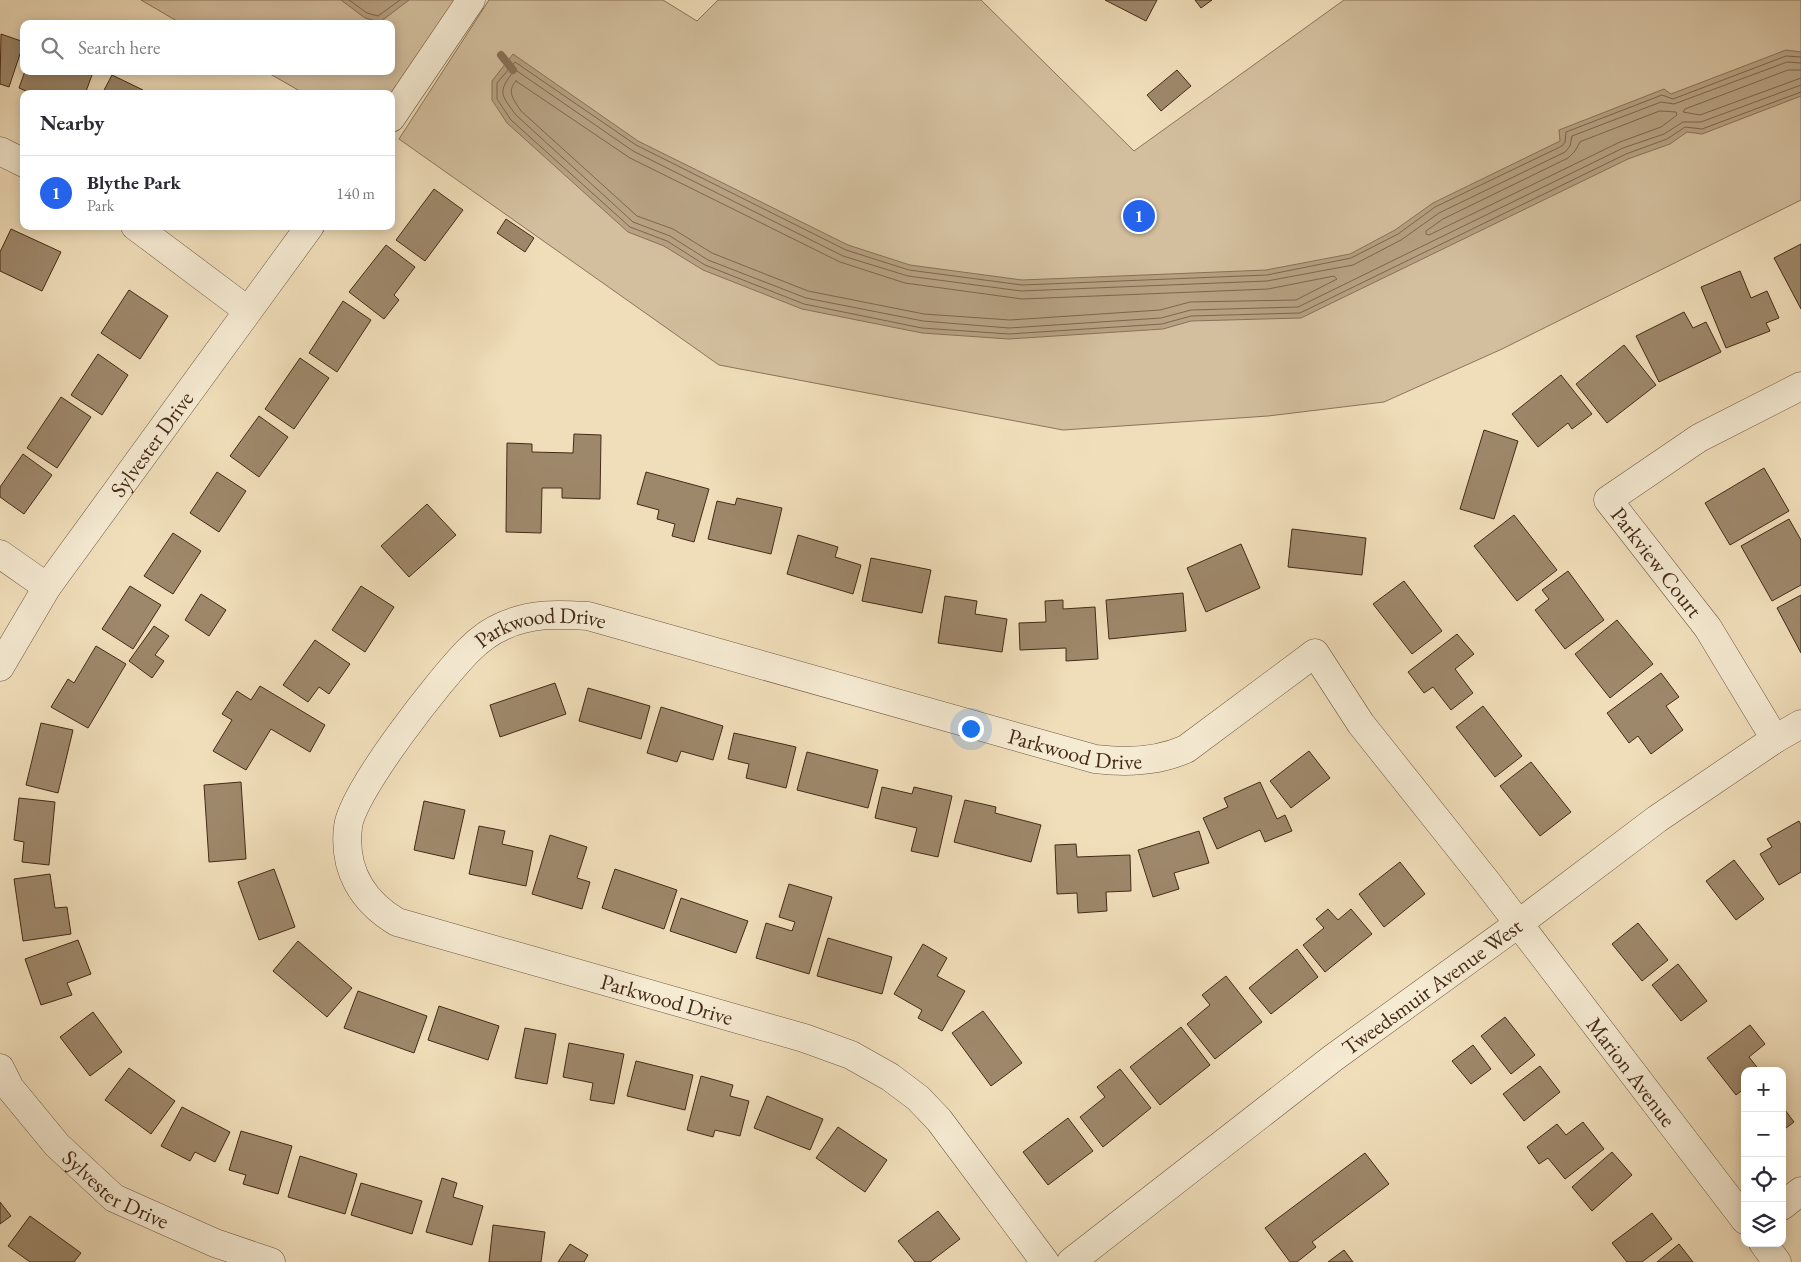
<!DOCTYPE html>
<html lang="en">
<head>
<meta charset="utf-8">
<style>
  body { margin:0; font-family:"EB Garamond",serif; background:#f2f2f3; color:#2b2b33 }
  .controls { position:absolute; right:15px; bottom:15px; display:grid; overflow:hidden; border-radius:10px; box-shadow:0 2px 12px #0003 }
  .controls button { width:45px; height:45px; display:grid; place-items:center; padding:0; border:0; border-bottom:1px solid #e1e1e2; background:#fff; color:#2b2b33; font:25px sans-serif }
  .you { position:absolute; left:970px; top:728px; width:18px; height:18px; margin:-12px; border:4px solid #fff; border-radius:50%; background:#1a73e8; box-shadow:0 0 0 8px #1a73e833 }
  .badge { display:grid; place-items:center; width:32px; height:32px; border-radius:50%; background:#2563eb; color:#fff; font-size:16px; font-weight:700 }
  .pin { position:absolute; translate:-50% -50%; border:2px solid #fff; box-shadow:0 1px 5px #0006 }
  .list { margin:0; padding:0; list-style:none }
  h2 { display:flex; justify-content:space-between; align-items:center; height:65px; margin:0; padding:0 20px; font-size:21px }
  h2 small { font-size:16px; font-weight:400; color:#7c7c81 }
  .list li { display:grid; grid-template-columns:32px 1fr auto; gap:15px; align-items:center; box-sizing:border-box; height:75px; padding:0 20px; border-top:1px solid #e1e1e2 }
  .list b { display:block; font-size:19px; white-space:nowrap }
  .list p { margin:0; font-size:16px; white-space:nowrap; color:#7c7c81 }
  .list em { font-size:16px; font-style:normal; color:#7c7c81 }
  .icon { flex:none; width:28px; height:28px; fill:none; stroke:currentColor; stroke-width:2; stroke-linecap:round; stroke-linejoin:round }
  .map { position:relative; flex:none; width:1801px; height:1262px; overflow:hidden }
  .search { position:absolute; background:#fff; box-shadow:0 2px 12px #0003; left:20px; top:20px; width:375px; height:55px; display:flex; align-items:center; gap:12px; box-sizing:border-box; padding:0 18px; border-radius:10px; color:#7c7c81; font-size:19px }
  .panel { position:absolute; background:#fff; box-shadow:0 2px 12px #0003; left:20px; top:90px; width:375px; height:140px; border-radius:10px }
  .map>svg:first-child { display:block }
  .green { fill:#d3bf9e; stroke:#8c745a }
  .water { fill:#b6a182; stroke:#897157 }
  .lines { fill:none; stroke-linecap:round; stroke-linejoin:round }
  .shore { stroke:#7e664c; stroke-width:1 }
  .stream { stroke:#897157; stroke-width:8 }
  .building { fill:#9e886b; stroke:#452a16 }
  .minor-casing { stroke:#70573f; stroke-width:29 }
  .minor { stroke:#f5ead2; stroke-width:28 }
  .labels { text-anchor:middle; stroke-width:4; stroke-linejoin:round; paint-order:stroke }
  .street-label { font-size:22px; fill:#452a16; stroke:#f5ead2 }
</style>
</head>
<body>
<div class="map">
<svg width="1801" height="1262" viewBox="0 0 1801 1262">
  <rect width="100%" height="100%" fill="#f0deba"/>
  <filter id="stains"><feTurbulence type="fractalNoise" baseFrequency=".004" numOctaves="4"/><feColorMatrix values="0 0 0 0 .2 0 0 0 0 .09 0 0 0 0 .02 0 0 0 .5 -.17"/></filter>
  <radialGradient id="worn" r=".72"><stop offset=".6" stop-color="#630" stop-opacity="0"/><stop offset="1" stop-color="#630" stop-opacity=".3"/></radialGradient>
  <!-- green -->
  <g class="green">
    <polygon points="141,0 455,0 391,94 305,94 265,71 391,71 391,24 182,24"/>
    <polygon points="489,0 663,0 697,21 718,0 981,0 1134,151 1344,0 1801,0 1801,200 1502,349 1384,402 1268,416 1063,430 719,365 399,139"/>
  </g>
  <!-- water -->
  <g class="water">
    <polygon points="341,0 409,0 380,22 365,18"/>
    <polygon points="1786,50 1801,52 1801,96 1702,134 1687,132 1670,144 1628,159 1301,318 1191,321 1163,329 1009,339 922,333 802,309 703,270 664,246 628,232 507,123 492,100 492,81 513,54 638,141 848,245 910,265 1022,280 1266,270 1350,254 1395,230 1433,203 1560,141 1559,130 1664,89 1671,94"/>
  </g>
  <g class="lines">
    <!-- shore -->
    <g class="shore">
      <polyline points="349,0 367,13 378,16 400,0"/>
      <polyline points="1801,57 1786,56 1673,99 1662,95 1566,132 1565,142 1562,146 1435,207 1398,234 1351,258 1267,275 1022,285 909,270 846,250 636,145 515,62 497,83 497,99 511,120 630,227 667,241 705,265 804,304 922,328 1009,334 1162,324 1191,316 1300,313 1626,154 1667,139 1685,127 1702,129 1801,92"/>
      <path d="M1801,63L1787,62L1674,104L1661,102L1572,136L1570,146L1565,152L1439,213L1401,240L1353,265L1267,281L1021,291L908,276L843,256L633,151L517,71H514C497,92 501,95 516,115L633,222L670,236L708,260L806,298L923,321L1009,328L1161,318L1191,310L1298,307L1623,148L1664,134L1683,122H1701L1801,85"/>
      <polyline points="1801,70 1788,70 1685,109 1683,112 1700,115 1801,78"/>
      <path d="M516,81L630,158L840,262L905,283L1022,299L1268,289L1334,276L1337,279L1296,300L1190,302L1160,310L1010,320L924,314L808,291L712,253L673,229L637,216L521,111C514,100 506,92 516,81Z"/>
      <polygon points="1660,111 1676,112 1677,115 1661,127 1620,142 1429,235 1426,234 1426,231 1443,219 1568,158 1575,151 1580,142"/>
    </g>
    <!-- stream -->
    <polyline class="stream" points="501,55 513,70"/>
  </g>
  <!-- building -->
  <g class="building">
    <polygon points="1105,0 1157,0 1146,21"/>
    <polygon points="1195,0 1212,0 1201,8"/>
    <polygon points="1,34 24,42 9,87 0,84"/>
    <polygon points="1177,70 1191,86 1161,111 1147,95"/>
    <polygon points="25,71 83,71 92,75 85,94 33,94 19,88"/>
    <polygon points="112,75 143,90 141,94 102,94"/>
    <polygon points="434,189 463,210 425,261 396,240"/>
    <polygon points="506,219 534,238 525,252 497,233"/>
    <polygon points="11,229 61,252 42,291 0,271 0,252"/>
    <polygon points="1801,244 1801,309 1774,258"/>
    <polygon points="386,245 415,267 394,295 399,300 384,319 349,292"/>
    <polygon points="1740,271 1751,298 1767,291 1779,318 1766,323 1770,331 1726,348 1701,287"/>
    <polygon points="129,290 168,316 140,359 101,333"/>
    <polygon points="343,301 371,320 337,372 309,353"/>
    <polygon points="1684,312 1693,328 1706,322 1721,352 1659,382 1636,336"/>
    <polygon points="1624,345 1656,385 1607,423 1576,384"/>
    <polygon points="98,354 128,375 102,415 71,395"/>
    <polygon points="300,358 329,378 294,429 265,409"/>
    <polygon points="1561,375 1592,414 1572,429 1568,423 1538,447 1512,414"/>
    <polygon points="61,397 91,417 57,468 27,448"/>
    <polygon points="259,416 288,437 259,477 230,456"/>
    <polygon points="1484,430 1518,441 1494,519 1460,509"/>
    <polygon points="574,434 601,435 600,499 562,498 562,488 542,488 541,533 506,532 507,443 532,444 532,452 573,453"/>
    <polygon points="23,454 52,475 24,514 0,497 0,487"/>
    <polygon points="1764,468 1789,511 1730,545 1705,503"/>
    <polygon points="217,472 246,491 219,532 190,513"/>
    <polygon points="646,472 709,489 694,542 672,536 675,524 657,519 659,510 637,504"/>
    <polygon points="737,498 782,508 771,554 708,539 717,501 735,505"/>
    <polygon points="427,504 456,535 409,577 381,546"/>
    <polygon points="1514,515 1557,570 1517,601 1474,546"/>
    <polygon points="1789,519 1801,540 1801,585 1772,601 1741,546"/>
    <polygon points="1292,529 1366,538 1362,575 1288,567"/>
    <polygon points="173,533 201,551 173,594 144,576"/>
    <polygon points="798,535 838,547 835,557 861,565 853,594 787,574"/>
    <polygon points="1241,544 1260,588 1206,612 1187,568"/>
    <polygon points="871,558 931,570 922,613 862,601"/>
    <polygon points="1568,571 1604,620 1565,649 1535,610 1549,599 1542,590"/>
    <polygon points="1404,581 1442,631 1412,654 1373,604"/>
    <polygon points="130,586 161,605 133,649 102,629"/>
    <polygon points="361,586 394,607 365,652 332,630"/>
    <polygon points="1183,593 1186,631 1109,639 1106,600"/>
    <polygon points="201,594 226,610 209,636 185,620"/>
    <polygon points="1801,595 1801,653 1777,608"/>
    <polygon points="945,596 977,601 975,614 1007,619 1002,652 938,643"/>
    <polygon points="1063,600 1063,609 1095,607 1098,659 1066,661 1066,648 1020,650 1019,623 1046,622 1045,601"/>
    <polygon points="1617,620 1653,664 1610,698 1575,654"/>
    <polygon points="154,626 169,636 155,655 164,661 152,678 129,661"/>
    <polygon points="1457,634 1474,654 1455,669 1473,693 1451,710 1433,687 1424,693 1408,672"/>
    <polygon points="315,640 350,664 329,694 319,687 308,702 283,685"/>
    <polygon points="96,646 126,664 88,728 51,707 68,679 74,683"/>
    <polygon points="1661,673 1679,697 1666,706 1683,730 1651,754 1638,736 1629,743 1607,713"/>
    <polygon points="555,683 566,714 500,737 490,705"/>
    <polygon points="260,686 325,725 310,752 271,729 246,770 213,751 232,720 222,714 237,691 251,700"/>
    <polygon points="588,688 650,706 641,739 579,721"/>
    <polygon points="1483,706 1522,756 1495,777 1456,727"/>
    <polygon points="661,707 723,726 713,760 681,751 677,762 647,753"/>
    <polygon points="41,723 73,730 58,793 26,785"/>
    <polygon points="734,733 796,747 786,788 746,778 749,764 728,759"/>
    <polygon points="1309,751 1330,778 1291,808 1270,781"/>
    <polygon points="807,752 878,770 868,808 797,790"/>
    <polygon points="1531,762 1571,812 1540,836 1500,786"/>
    <polygon points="241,782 246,859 209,862 204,785"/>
    <polygon points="1260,782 1277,819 1285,815 1292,831 1265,842 1260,830 1217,849 1203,818 1228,807 1224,798"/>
    <polygon points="882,787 912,794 914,787 952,796 938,857 911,851 917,828 875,818"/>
    <polygon points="19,798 55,802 49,865 22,862 24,842 14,840"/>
    <polygon points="965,800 996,807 995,813 1041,825 1031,862 954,842"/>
    <polygon points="424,801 465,810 454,859 414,850"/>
    <polygon points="1799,821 1801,825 1801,872 1779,885 1760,854 1772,847 1767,839"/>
    <polygon points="479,826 505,831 502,844 533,851 526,886 469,874"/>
    <polygon points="1199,831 1209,863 1174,873 1179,889 1153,897 1138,850"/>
    <polygon points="550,835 587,847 577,878 590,882 582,909 532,894"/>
    <polygon points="1076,844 1077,857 1130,855 1131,891 1106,892 1107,911 1078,913 1077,893 1057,894 1055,845"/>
    <polygon points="1734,860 1764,899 1736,920 1706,881"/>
    <polygon points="1400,862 1425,894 1384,927 1359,894"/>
    <polygon points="274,869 295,927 259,940 238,882"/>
    <polygon points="615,869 677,890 664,929 602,908"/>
    <polygon points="50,874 55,908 67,907 71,934 23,941 14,879"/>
    <polygon points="789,884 832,897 809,974 756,958 766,923 792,931 795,922 779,917"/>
    <polygon points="681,898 748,921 736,953 670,931"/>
    <polygon points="1328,909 1338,920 1351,909 1372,934 1325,972 1303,945 1324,928 1316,919"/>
    <polygon points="1638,923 1668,960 1642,981 1612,944"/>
    <polygon points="828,938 892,957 882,994 817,976"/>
    <polygon points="78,940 91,974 67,983 72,995 41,1005 25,959"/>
    <polygon points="298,941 352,988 327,1017 273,971"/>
    <polygon points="923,944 947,958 937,976 965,991 942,1031 918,1018 922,1010 894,994"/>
    <polygon points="1297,949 1318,977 1271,1014 1249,988"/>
    <polygon points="1678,964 1707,1001 1681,1021 1652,985"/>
    <polygon points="1226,976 1262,1022 1215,1059 1187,1024 1210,1005 1202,995"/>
    <polygon points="358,991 427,1016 414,1053 344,1028"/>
    <polygon points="439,1006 499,1026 488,1060 428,1040"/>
    <polygon points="983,1011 1022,1063 991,1086 952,1033"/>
    <polygon points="93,1012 122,1052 90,1076 60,1037"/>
    <polygon points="1505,1017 1535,1055 1511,1074 1481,1036"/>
    <polygon points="1750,1025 1765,1044 1749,1057 1760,1071 1745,1071 1745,1088 1736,1095 1707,1058"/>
    <polygon points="1181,1027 1210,1065 1160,1105 1130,1067"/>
    <polygon points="525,1028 556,1034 547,1084 515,1078"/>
    <polygon points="569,1043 624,1054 614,1104 590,1100 593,1083 563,1077"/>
    <polygon points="1473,1045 1491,1069 1471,1084 1452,1061"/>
    <polygon points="636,1061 693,1075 685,1110 627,1096"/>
    <polygon points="1540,1066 1560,1092 1524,1121 1503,1094"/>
    <polygon points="129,1068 175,1101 151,1134 105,1100"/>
    <polygon points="1120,1069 1151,1108 1103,1147 1080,1117 1105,1097 1097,1087"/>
    <polygon points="701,1076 733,1085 730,1096 749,1101 740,1136 715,1130 713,1137 687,1130"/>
    <polygon points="767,1096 823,1119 810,1150 754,1128"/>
    <polygon points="1782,1106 1794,1122 1782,1131"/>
    <polygon points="182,1107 230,1132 215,1162 195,1152 190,1161 161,1146"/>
    <polygon points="1068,1118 1093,1151 1048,1185 1023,1152"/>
    <polygon points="1583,1122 1604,1149 1565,1179 1548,1158 1539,1164 1527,1147 1557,1124 1566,1135"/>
    <polygon points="838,1127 887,1160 865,1192 816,1158"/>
    <polygon points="241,1131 292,1146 278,1194 243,1184 246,1175 229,1170"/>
    <polygon points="1612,1152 1632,1175 1592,1211 1572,1187"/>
    <polygon points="1365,1153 1389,1184 1312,1242 1316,1247 1297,1262 1290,1262 1265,1228"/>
    <polygon points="300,1156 357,1174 345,1214 288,1197"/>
    <polygon points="442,1178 457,1183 453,1197 483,1206 472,1245 426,1232"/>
    <polygon points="361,1183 422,1201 412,1234 351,1215"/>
    <polygon points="0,1202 11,1216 0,1224"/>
    <polygon points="938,1211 960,1239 930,1262 915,1262 898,1241"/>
    <polygon points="1652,1213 1672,1239 1642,1262 1627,1262 1612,1243"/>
    <polygon points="30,1216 81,1253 74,1262 30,1262 8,1246"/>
    <polygon points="493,1225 545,1232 541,1262 489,1262"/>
    <polygon points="570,1244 588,1255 584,1262 558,1262"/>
    <polygon points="1679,1244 1693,1262 1657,1262"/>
    <polygon points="1344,1250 1353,1262 1328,1262"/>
  </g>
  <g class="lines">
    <!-- minor casing -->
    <g class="minor-casing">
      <g id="minor">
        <polyline points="391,118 471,0"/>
        <polyline points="0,151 24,163"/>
        <polyline points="135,226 247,310"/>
        <polyline points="0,554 47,587"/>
        <path id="s1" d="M0,667L47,587L310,226"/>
        <polyline points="1775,739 1708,628 1608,500 1699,438 1801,386"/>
        <path id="s2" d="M0,1068L10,1088L57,1145L114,1198L215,1243L271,1262"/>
        <polyline points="1782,1206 1801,1191"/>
        <polyline points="1763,1243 1777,1262"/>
        <path id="s3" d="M1045,1262L939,1120L918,1098L890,1077L851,1055L804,1038L397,922C362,901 343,869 348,827C352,791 441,678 469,650C478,641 491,631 503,626C531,613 558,614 588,616L1095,759C1127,763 1157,762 1186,749L1315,653L1361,724L1486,881L1745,1220"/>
        <path id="s4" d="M1071,1262L1333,1058L1518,924L1657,819L1775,739L1801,724"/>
      </g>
    </g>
    <!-- minor -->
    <use href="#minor" class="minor"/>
  </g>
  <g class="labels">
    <!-- street labels -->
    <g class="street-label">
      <text dy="8" stroke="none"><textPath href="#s1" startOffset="270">Sylvester Drive</textPath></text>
      <text transform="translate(1657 562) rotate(52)" y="8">Parkview Court</text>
      <text dy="8" stroke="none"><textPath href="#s3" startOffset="1169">Parkwood Drive</textPath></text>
      <text dy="8" stroke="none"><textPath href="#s3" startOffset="1724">Parkwood Drive</textPath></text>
      <text dy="8" stroke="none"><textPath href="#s4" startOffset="454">Tweedsmuir Avenue West</textPath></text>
      <text transform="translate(667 999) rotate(16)" y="8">Parkwood Drive</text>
      <text dy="8" stroke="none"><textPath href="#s3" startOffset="2524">Marion Avenue</textPath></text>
      <text dy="8" stroke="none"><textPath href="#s2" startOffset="171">Sylvester Drive</textPath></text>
    </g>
  </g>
  <rect width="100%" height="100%" filter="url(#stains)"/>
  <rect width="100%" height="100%" fill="url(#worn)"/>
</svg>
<div class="controls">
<button>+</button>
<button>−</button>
<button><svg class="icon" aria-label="locate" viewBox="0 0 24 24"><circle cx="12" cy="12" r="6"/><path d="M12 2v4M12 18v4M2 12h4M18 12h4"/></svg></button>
<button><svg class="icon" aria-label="layers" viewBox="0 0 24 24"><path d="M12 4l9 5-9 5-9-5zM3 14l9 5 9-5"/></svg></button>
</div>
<div class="you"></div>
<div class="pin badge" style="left:1139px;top:216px">1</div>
<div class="search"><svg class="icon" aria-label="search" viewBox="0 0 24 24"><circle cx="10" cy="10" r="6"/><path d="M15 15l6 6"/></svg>Search here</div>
<section class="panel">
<h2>Nearby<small></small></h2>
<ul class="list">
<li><span class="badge">1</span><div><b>Blythe Park</b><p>Park</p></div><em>140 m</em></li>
</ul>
</section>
</div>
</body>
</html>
